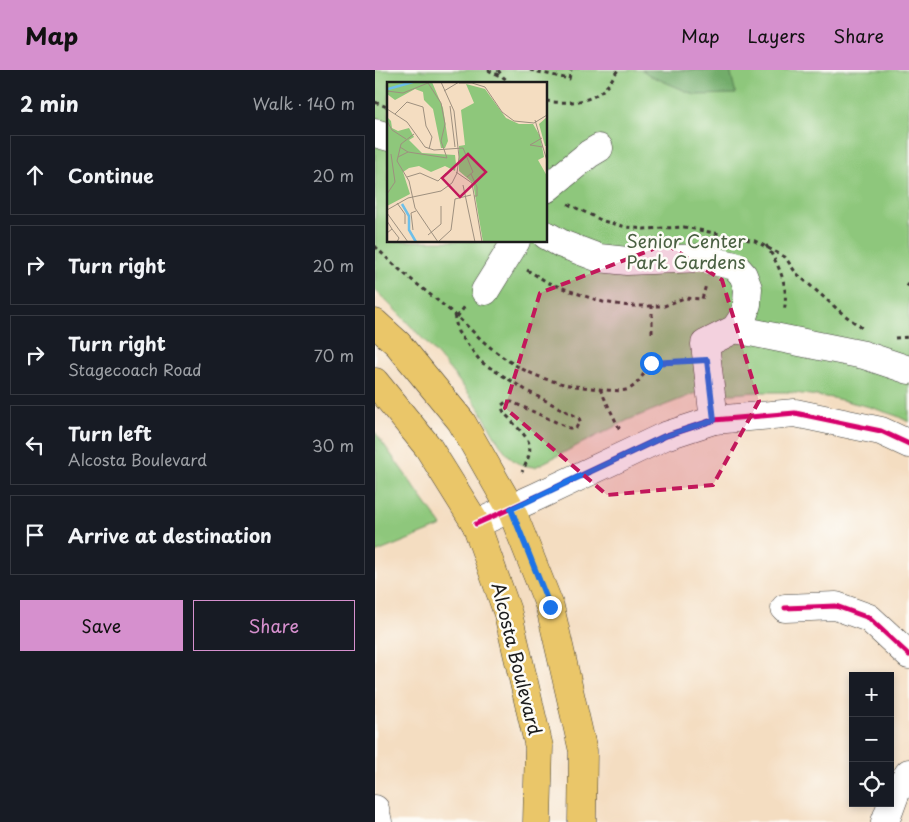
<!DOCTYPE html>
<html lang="en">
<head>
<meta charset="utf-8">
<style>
  body { margin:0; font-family:"Playpen Sans",sans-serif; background:#242831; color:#f1f3f6 }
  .controls { position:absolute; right:15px; bottom:15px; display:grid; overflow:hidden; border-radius:0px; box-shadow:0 2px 8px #0003 }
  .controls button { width:45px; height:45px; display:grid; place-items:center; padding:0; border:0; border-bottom:1px solid #363941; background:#171b24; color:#f1f3f6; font:25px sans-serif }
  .stop { position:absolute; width:15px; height:15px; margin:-11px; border:4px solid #1a73e8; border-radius:50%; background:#fff }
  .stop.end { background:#1a73e8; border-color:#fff; box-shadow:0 1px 5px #0008 }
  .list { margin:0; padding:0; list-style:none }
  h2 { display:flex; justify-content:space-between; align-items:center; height:65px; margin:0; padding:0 20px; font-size:21px }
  h2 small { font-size:16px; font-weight:400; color:#9ea1a6 }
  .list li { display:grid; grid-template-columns:32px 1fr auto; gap:15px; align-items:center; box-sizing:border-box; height:80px; margin:0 10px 10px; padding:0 10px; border:1px solid #363941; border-radius:0px }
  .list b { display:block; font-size:19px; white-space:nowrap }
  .list p { margin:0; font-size:16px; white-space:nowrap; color:#9ea1a6 }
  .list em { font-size:16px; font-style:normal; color:#9ea1a6 }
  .actions { display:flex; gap:10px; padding:15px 20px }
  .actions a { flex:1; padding:11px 0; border:1px solid #d690ce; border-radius:0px; text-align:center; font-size:18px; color:#d690ce }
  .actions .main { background:#d690ce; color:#111 }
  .icon { flex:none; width:28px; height:28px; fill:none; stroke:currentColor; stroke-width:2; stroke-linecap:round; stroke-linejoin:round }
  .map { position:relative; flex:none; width:534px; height:752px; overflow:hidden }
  header { display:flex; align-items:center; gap:30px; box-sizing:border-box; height:70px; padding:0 25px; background:#d690ce; color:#111 }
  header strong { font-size:24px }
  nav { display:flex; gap:28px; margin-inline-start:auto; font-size:18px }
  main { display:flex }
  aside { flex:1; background:#171b24 }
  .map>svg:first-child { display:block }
  .green { fill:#8ec77b; stroke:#55724c; fill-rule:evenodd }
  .forest { fill:#72ac6b; stroke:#476444 }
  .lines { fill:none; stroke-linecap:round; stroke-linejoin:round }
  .minor-casing { stroke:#3c3935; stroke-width:29 }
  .major-casing { stroke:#3c3935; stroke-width:29 }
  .path { stroke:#3c3935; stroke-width:3; stroke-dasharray:4 4; stroke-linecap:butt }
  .minor { stroke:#fff; stroke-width:28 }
  .major { stroke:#eac669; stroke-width:28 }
  .cycleway-casing { stroke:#fdfcf7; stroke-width:8 }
  .cycleway { stroke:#d6006c; stroke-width:5 }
  .route { stroke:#1a73e8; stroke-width:6 }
  .marked { fill:#c2185b; fill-opacity:0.2; stroke:#c2185b; stroke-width:4; stroke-dasharray:10 6; stroke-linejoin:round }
  .labels { text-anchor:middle; stroke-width:5; stroke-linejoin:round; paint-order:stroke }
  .park-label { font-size:18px; fill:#4a6042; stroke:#fdfcf7 }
  .street-label { font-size:18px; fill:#1c1c1c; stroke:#fdfcf7 }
  .inset-river { fill:none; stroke:#6dbfe9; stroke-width:2.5 }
  .inset-road { fill:none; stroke:#9e907f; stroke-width:1 }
  .view { fill:#c2185b; fill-opacity:0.15; stroke:#c2185b; stroke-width:2.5 }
  .inset-edge { fill:none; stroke:#1c1c1c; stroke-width:2.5 }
</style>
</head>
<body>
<header>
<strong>Map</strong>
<nav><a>Map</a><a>Layers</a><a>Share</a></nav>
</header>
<main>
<aside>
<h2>2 min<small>Walk · 140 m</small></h2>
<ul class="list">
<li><svg class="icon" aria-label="ahead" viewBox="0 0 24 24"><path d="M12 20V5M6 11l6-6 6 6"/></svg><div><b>Continue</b></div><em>20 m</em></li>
<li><svg class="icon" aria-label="right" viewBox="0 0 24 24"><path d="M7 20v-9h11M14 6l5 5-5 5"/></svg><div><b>Turn right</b></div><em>20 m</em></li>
<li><svg class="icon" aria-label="right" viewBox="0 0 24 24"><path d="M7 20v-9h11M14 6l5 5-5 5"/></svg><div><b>Turn right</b><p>Stagecoach Road</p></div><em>70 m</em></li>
<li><svg class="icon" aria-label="left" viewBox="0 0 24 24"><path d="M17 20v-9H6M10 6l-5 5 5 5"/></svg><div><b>Turn left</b><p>Alcosta Boulevard</p></div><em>30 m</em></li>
<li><svg class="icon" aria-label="arrive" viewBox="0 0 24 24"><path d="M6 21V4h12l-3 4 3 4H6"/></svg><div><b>Arrive at destination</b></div></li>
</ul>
<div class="actions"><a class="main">Save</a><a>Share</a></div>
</aside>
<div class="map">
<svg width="534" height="752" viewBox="0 0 534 752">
  <rect width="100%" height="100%" fill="#fdfcf7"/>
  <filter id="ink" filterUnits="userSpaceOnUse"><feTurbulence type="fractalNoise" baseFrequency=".02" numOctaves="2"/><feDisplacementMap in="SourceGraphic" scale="10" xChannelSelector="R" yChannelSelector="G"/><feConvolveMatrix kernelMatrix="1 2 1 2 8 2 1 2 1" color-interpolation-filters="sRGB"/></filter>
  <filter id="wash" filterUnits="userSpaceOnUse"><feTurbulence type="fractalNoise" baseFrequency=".0096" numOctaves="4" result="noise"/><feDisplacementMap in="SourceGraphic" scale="20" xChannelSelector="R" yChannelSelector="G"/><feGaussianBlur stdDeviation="1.12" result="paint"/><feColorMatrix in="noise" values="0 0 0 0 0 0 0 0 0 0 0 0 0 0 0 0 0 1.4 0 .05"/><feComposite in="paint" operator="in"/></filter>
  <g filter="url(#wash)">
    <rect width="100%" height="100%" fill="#f4ddc1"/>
    <!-- green -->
    <g class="green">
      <path d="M0,0H534V352L522,346L495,337L458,328L412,322H382L358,324L321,323L253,350L160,397C152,396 144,395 138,390C121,374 113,351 100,332C70,291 36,255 0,220ZM14,14H171V171H14Z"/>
      <polygon points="0,362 67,456 0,483"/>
    </g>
    <!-- forest -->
    <polygon class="forest" points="267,0 355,0 361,24 320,25 276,6"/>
  </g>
  <g filter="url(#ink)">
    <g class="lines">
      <!-- minor casing -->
      <g class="minor-casing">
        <g id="minor">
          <polyline points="0,63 14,67"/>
          <polyline points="171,119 214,84 224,78"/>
          <polyline points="171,165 187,174 224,188 252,191 326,188 360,196 368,205 373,218 372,234 368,247 360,259 330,274 339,350"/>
          <polyline points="110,221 141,171"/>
          <polyline points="360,259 489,285 534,300"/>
          <polyline points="101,454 163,426 290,366 339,350 420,343 506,361 534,374"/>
          <polyline points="410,538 461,536 494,548 534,585"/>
          <polyline points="0,739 3,752"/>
          <polyline points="510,752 521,722 534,703"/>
        </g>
      </g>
      <!-- major casing -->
      <g class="major-casing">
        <g id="major">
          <polyline points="0,253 23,274 86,351 136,439 175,537 208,681 207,752"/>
          <polyline points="0,312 53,377 101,454 133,544 164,677 162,752"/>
        </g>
      </g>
      <!-- path -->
      <g class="path">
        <polyline points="113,0 127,7"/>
        <polyline points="123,0 128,7 136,14"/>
        <polyline points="155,0 194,9 196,0"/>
        <path d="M171,31C191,34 217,33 231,17C236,12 239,5 243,0"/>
        <polyline points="0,32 14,38"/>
        <polyline points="193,134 228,151 251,157 269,159 309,157 380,171 410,187 421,203 468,244 487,258"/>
        <path d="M391,175C405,197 414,216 409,242"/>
        <path d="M0,176C24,202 52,221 79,244C89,253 99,263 109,272C142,301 173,314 216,318C223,319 244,322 251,320C263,317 269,302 276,293L308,291"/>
        <polyline points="152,200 174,213 201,223 228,232 254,236 289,236 309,228 327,229 331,215"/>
        <polyline points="531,214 534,216"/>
        <path d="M79,245L83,262L106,292L154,322L204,348L205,351L201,358H194L137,332H131L127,335C127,341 130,344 134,348C154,371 162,372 147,402"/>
        <polyline points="82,247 91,235"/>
        <polyline points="277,263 277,236"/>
        <polyline points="520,268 534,267"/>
        <polyline points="225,319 245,360"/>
      </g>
      <!-- minor -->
      <use href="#minor" class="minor"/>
      <!-- major -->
      <use href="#major" class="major"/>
      <!-- cycleway casing -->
      <g class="cycleway-casing">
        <g id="cycleway">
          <polyline points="101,454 163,426 290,366 339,350 420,343 506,361 534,374"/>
          <polyline points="410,538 461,536 494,548 534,585"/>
        </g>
      </g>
      <!-- cycleway -->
      <use href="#cycleway" class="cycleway"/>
    </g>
  </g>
  <g class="lines" filter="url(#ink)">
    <!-- route -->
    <polyline class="route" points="175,537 136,439 290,366 339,350 332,290 276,293"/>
  </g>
  <!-- marked area -->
  <path class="marked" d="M291,174L347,210L384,331L338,415L232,425L130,338L165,223Z"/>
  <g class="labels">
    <!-- park labels -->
    <g class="park-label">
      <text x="311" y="178">Senior Center<tspan x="311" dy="21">Park Gardens</tspan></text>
    </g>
    <!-- street labels -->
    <g class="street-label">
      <text transform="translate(141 589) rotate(76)" y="6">Alcosta Boulevard</text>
    </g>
  </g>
  <!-- overview -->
  <g transform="translate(12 12)">
    <rect width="160" height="160" fill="#f4ddc1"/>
    <path d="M19,0H45L56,26L61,59L58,66H54L46,27L37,18L36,10L28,7L8,18L0,12V1ZM79,2L98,7L119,36L132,42H146L153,54L157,75L151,78L160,94V160H96L86,101L72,89V64L78,63L74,28L87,21ZM0,35L4,39L5,46L11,49L22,46L27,55L22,58L35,71L68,73L69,82L68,89L58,84L44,90L32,84L22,86L16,90L23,112L0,124ZM160,35V64H158L152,42Z" fill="#8ec77b"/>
    <path class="inset-river" d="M1,7L26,0M15,122L22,134V148L29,160"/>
    <path class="inset-road" d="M72,1H85L98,5L115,30L127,39L147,41L160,33M0,9L16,11L41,1L54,21L58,42L54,59L60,76L21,70M57,9L72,0M63,24L68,65M0,27L20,40L38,65L47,68L76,66L86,90L80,95M8,32L20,20L36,25L39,44L45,55L42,67M148,38L160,79M0,39L5,48L19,57M27,52L14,62L10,79L22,99L28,126L51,160M155,56L143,63L156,65M11,75L21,70L13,65M69,90L85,101L95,160M84,92L90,105V114H87M20,95L33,91L51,99L59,91M76,103L88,160M0,112L8,100L4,72M10,121L18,132V142M0,128L21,116L54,109L65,101L70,91L72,75L67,29L54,0M0,131L21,160M0,139L5,147L0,151M5,147L12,156L10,160M26,148L24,131L29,129M41,153L54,142V124M51,160L64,148L68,117L84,113"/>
    <path class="view" d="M81,72L99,90L73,115L55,96Z"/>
    <rect width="160" height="160" class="inset-edge"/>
  </g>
</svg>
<div class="controls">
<button>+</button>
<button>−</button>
<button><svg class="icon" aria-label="locate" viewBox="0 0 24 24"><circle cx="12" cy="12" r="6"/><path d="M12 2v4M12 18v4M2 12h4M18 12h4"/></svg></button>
</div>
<div class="stop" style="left:276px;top:293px"></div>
<div class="stop end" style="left:175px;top:537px"></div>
</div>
</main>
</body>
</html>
